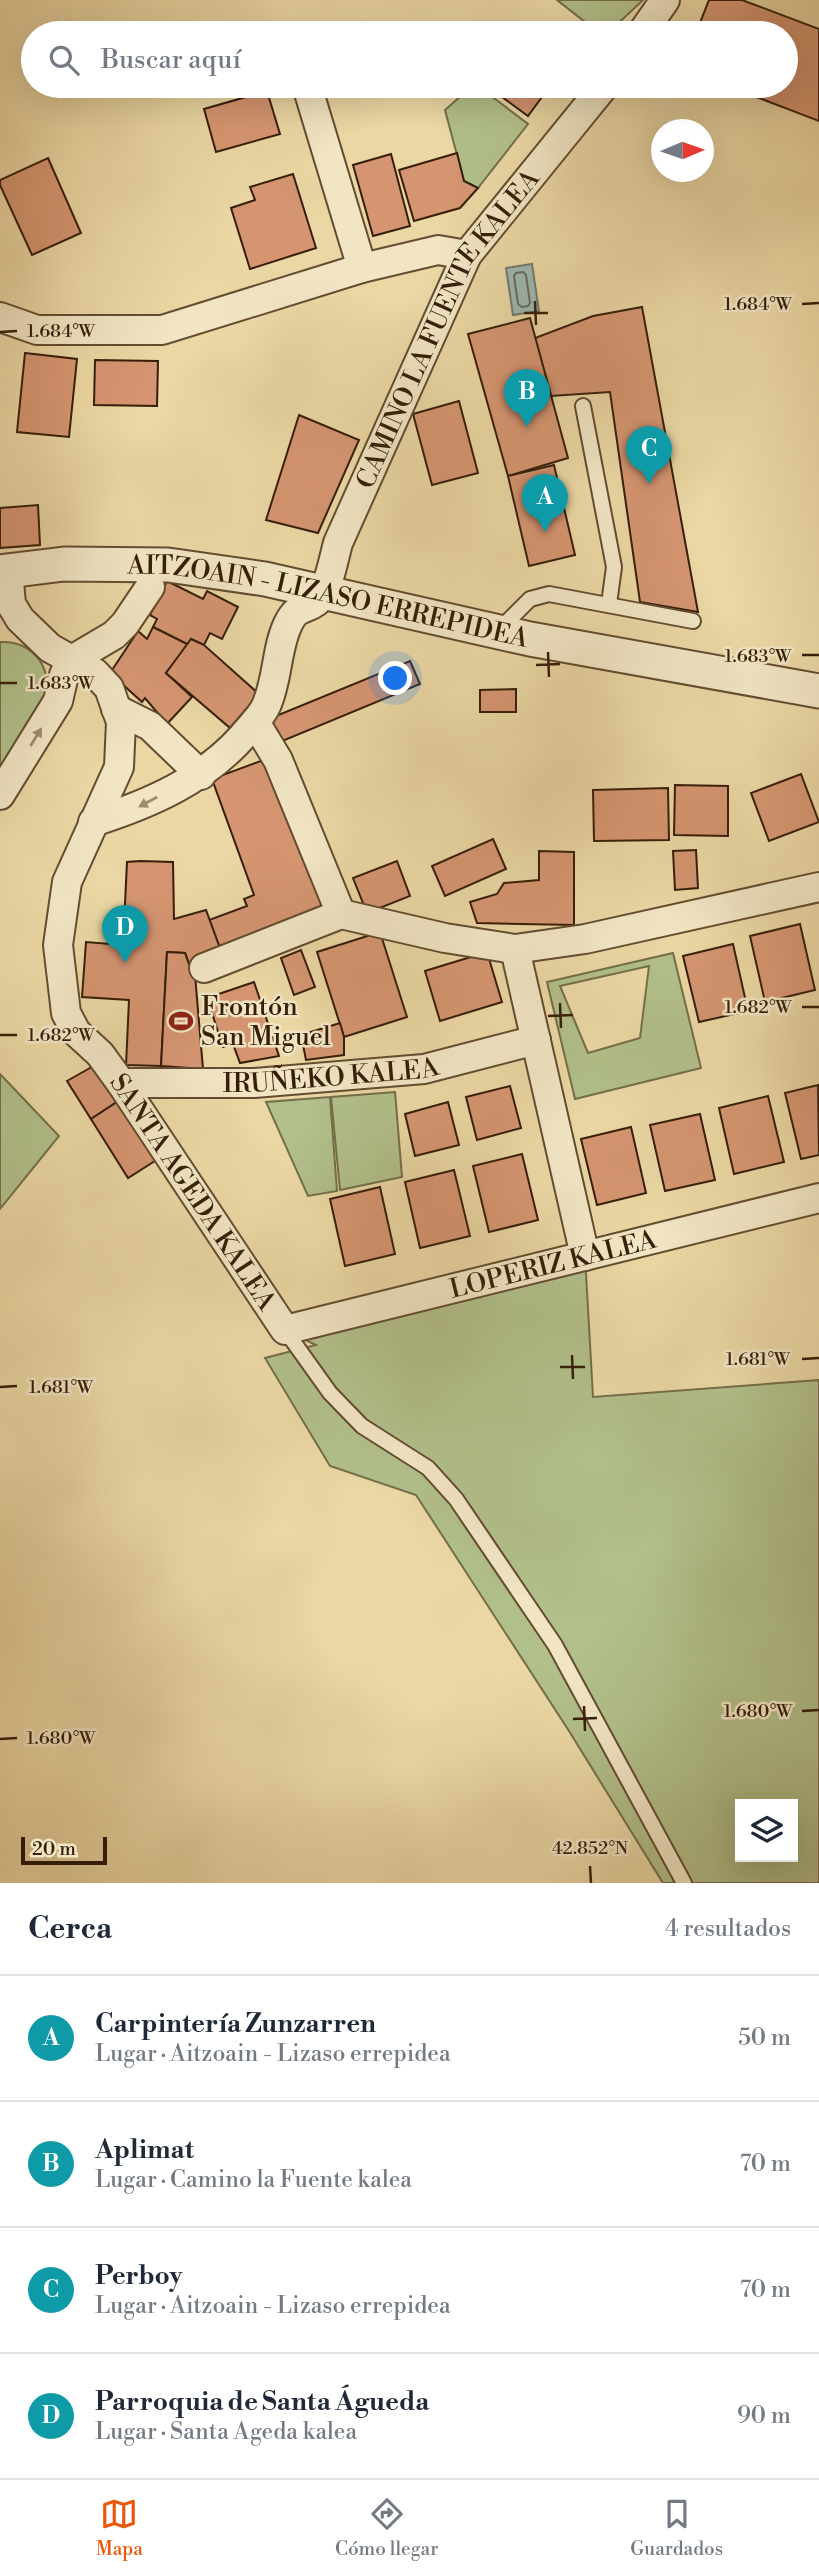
<!DOCTYPE html>
<html lang="es">
<head>
<meta charset="utf-8">
<style>
  body { margin:0; font-family:"Libre Bodoni",serif; background:#f2f2f3; color:#1f2937 }
  .controls { position:absolute; right:21px; bottom:21px; display:grid; overflow:hidden; border-radius:0px; box-shadow:0 7px 28px #0002 }
  .controls button { width:63px; height:63px; display:grid; place-items:center; padding:0; border:0; border-bottom:2px solid #e0e1e3; background:#fff; color:#1f2937; font:35px sans-serif }
  .compass { position:absolute; left:651px; top:119px; width:63px; height:63px; border-radius:50%; background:#fff; box-shadow:0 7px 28px #0002; rotate:88deg }
  .scale { position:absolute; left:21px; bottom:18px; width:86px; box-sizing:border-box; padding-left:7px; border:4px solid #361e09; border-top:0; font-size:19px; line-height:24px; white-space:nowrap; color:#361e09; -webkit-text-stroke:5px #f1e5c4; paint-order:stroke }
  .you { position:absolute; left:396px; top:679px; width:24px; height:24px; margin:-18px; border:5px solid #fff; border-radius:50%; background:#1a73e8; box-shadow:0 0 0 10px #1a73e833 }
  .badge { display:grid; place-items:center; width:46px; height:46px; border-radius:50%; background:#ea580c; color:#fff; font-size:23px; font-weight:700 }
  .pin { position:absolute; translate:-50% -58px; filter:drop-shadow(0 2px 4px #0008) }
  .pin::after { content:''; position:absolute; top:37px; width:24px; height:21px; background:inherit; clip-path:polygon(0 0,100% 0,50% 100%) }
  .list { margin:0; padding:0; list-style:none }
  h2 { display:flex; justify-content:space-between; align-items:center; height:91px; margin:0; padding:0 28px; font-size:30px }
  h2 small { font-size:23px; font-weight:400; color:#747a83 }
  .list li { display:grid; grid-template-columns:46px 1fr auto; gap:21px; align-items:center; box-sizing:border-box; height:126px; padding:0 28px; border-top:2px solid #e0e1e3 }
  .list b { display:block; font-size:26px; white-space:nowrap }
  .list p { margin:0; font-size:23px; white-space:nowrap; color:#747a83 }
  .list em { font-size:23px; font-style:normal; color:#747a83 }
  .icon { flex:none; width:38px; height:38px; fill:none; stroke:currentColor; stroke-width:2; stroke-linecap:round; stroke-linejoin:round }
  .map { position:relative; flex:none; width:819px; height:1883px; overflow:hidden }
  .search { position:absolute; background:#fff; box-shadow:0 7px 28px #0002; left:21px; right:21px; top:21px; height:77px; display:flex; align-items:center; gap:18px; box-sizing:border-box; padding:0 24px; border-radius:38px; color:#747a83; font-size:26px }
  .sheet { height:595px; background:#fff }
  nav { display:flex; justify-content:space-around; align-items:center; box-sizing:border-box; height:98px; border-top:2px solid #e0e1e3; background:#fff; font-size:19px; color:#747a83 }
  nav a { display:grid; justify-items:center; gap:4px }
  nav .on { color:#ea580c }
  .map>svg:first-child { display:block }
  .green { fill:#b1bf8a; stroke:#746e4a; stroke-width:2; fill-rule:evenodd }
  .water { fill:#9cb7b1; stroke:#737a6e; stroke-width:2 }
  .lines { fill:none; stroke-linecap:round; stroke-linejoin:round }
  .shore { stroke:#696a5d; stroke-width:2 }
  .building { fill:#d59571; stroke:#361e09; stroke-width:2 }
  .service-casing { stroke:#634c30; stroke-width:18 }
  .minor-casing { stroke:#634c30; stroke-width:32 }
  .tertiary-casing { stroke:#634c30; stroke-width:37 }
  .service { stroke:#f1e5c4; stroke-width:14 }
  .minor { stroke:#f1e5c4; stroke-width:28 }
  .tertiary { stroke:#f1e5c4; stroke-width:33 }
  .oneway { fill:#9d8b70 }
  .ticks { fill:none; stroke:#361e09; stroke-width:2.5 }
  .labels { text-anchor:middle; stroke-width:5; stroke-linejoin:round; paint-order:stroke }
  .street-label { font-size:26px; fill:#361e09; stroke:#f1e5c4 }
  .poi-label { font-size:26px; fill:#361e09; stroke:#f1e5c4; text-anchor:start }
  .ticks-label { font-size:18px; text-anchor:middle; fill:#361e09; stroke:#f1e5c4; stroke-width:5; stroke-linejoin:round; paint-order:stroke }
</style>
</head>
<body>
<div class="map">
<svg width="819" height="1883" viewBox="0 0 819 1883">
  <rect width="100%" height="100%" fill="#ead7a4"/>
  <filter id="stains"><feTurbulence type="fractalNoise" baseFrequency=".00286" numOctaves="4"/><feColorMatrix values="0 0 0 0 .2 0 0 0 0 .09 0 0 0 0 .02 0 0 0 .5 -.17"/></filter>
  <radialGradient id="worn" r=".72"><stop offset=".6" stop-color="#630" stop-opacity="0"/><stop offset="1" stop-color="#630" stop-opacity=".3"/></radialGradient>
  <!-- green -->
  <g class="green">
    <polygon points="557,0 643,0 608,33 599,33"/>
    <polygon points="472,86 478,86 528,124 478,188 464,181 445,110"/>
    <path d="M0,642C16,641 28,646 38,658C46,668 48,681 46,694C43,709 10,758 0,774Z"/>
    <path d="M673,953L701,1068L575,1099L547,982ZM649,966L640,1038L588,1053L560,986Z"/>
    <polygon points="0,1074 59,1136 0,1209"/>
    <polygon points="395,1092 402,1177 340,1190 331,1097"/>
    <polygon points="330,1097 337,1191 308,1196 266,1102"/>
    <path d="M585,1256L593,1397L819,1380V1883H663L569,1731L416,1495L330,1466L265,1358L316,1345L285,1330ZM740,1804H793V1857H740Z"/>
  </g>
  <!-- water -->
  <polygon class="water" points="532,264 539,311 513,315 506,268"/>
  <g class="lines">
    <!-- shore -->
    <polygon class="shore" points="523,272 526,275 530,303 528,306 522,307 518,304 514,276 516,273"/>
  </g>
  <!-- building -->
  <g class="building">
    <polygon points="709,0 742,0 819,29 819,121 728,86 786,86 786,33 696,33"/>
    <polygon points="487,86 550,86 528,116"/>
    <polygon points="267,91 280,134 216,152 204,109"/>
    <polygon points="457,153 464,181 478,188 460,208 414,221 399,170"/>
    <polygon points="391,154 410,226 373,236 353,165"/>
    <polygon points="48,158 81,233 32,255 0,185 0,180"/>
    <polygon points="293,174 316,248 250,269 231,208 255,200 250,187"/>
    <polygon points="642,307 698,612 640,602 610,392 551,396 535,338 593,316"/>
    <polygon points="530,318 568,458 508,476 468,334"/>
    <polygon points="25,353 77,359 69,437 17,432"/>
    <polygon points="95,360 158,361 157,406 94,405"/>
    <polygon points="459,401 478,473 432,485 413,414"/>
    <polygon points="299,415 359,440 318,533 266,520"/>
    <polygon points="554,465 575,555 529,566 508,476"/>
    <polygon points="38,505 40,545 0,548 0,508"/>
    <polygon points="167,581 203,599 207,591 238,607 222,639 210,633 204,645 191,639 189,645 153,627 157,619 150,615"/>
    <polygon points="153,627 189,645 166,673 192,697 167,724 145,698 142,702 110,673 138,631 147,639"/>
    <polygon points="191,639 204,645 259,694 230,728 166,673"/>
    <polygon points="410,661 420,684 280,742 271,718"/>
    <polygon points="516,689 516,712 480,712 480,690"/>
    <polygon points="269,758 325,912 221,951 209,920 247,906 244,899 254,895 212,779"/>
    <polygon points="801,774 819,822 769,841 751,793"/>
    <polygon points="675,785 728,786 728,836 674,835"/>
    <polygon points="668,788 669,840 594,841 593,790"/>
    <polygon points="493,839 506,869 445,896 432,866"/>
    <polygon points="696,850 698,888 675,890 673,851"/>
    <polygon points="539,851 574,852 574,925 477,923 470,902 497,894 504,883 539,880"/>
    <polygon points="140,861 173,862 174,919 206,910 221,951 189,964 185,953 167,952 161,1066 126,1065 129,1000 82,997 86,942 123,945 127,862"/>
    <polygon points="397,861 410,896 367,913 353,878"/>
    <polygon points="800,924 815,990 765,1002 750,936"/>
    <polygon points="380,932 407,1017 344,1037 317,952"/>
    <polygon points="733,944 748,1011 699,1022 683,956"/>
    <polygon points="301,950 315,987 294,995 281,958"/>
    <polygon points="167,952 185,953 189,964 194,963 203,1069 161,1066"/>
    <polygon points="487,952 502,1002 440,1021 425,971"/>
    <polygon points="254,982 279,1056 240,1063 233,1044 223,1047 207,998"/>
    <polygon points="340,1023 344,1037 344,1055 306,1060 301,1035"/>
    <polygon points="97,1064 120,1100 91,1119 67,1081"/>
    <polygon points="818,1085 819,1155 801,1159 785,1093"/>
    <polygon points="510,1086 521,1128 477,1140 466,1097"/>
    <polygon points="768,1096 784,1162 734,1174 719,1108"/>
    <polygon points="120,1100 158,1159 128,1178 91,1119"/>
    <polygon points="448,1102 459,1145 415,1156 405,1114"/>
    <polygon points="700,1114 715,1180 665,1191 650,1125"/>
    <polygon points="631,1127 646,1193 597,1205 581,1139"/>
    <polygon points="522,1154 538,1220 489,1232 473,1166"/>
    <polygon points="454,1170 470,1236 420,1248 405,1182"/>
    <polygon points="380,1187 395,1254 345,1266 330,1199"/>
  </g>
  <g class="lines">
    <!-- service casing -->
    <g class="service-casing">
      <g id="service">
        <polyline points="583,406 614,567 609,604"/>
        <polyline points="498,631 530,599 549,594 693,621"/>
        <polyline points="285,1330 330,1393 362,1426 428,1468 456,1499 555,1645 684,1883"/>
      </g>
    </g>
    <!-- minor casing -->
    <g class="minor-casing">
      <g id="minor">
        <polyline points="642,33 665,0"/>
        <polyline points="307,86 362,268"/>
        <polyline points="0,317 37,330 162,330 362,268 438,250 467,255"/>
        <path id="s1" d="M8,571L11,604L20,619L50,648L95,673L109,688L121,722L119,767L67,882L58,945L66,1013L76,1032L100,1054L121,1083L285,1330L819,1198"/>
        <polyline points="116,709 150,726 201,775"/>
        <polyline points="255,722 278,760 341,914"/>
        <polyline points="0,795 58,701 64,675 70,661 114,635 125,624 150,587"/>
        <path id="s2" d="M93,822C149,804 203,781 243,736C251,726 261,717 266,706C278,680 276,649 288,624C297,605 304,611 316,602C328,593 334,557 338,543L467,255L604,86"/>
        <polyline points="515,949 585,1256"/>
        <polyline points="204,968 341,914 445,938 515,949 585,939 819,887"/>
        <path id="s3" d="M121,1083H254L424,1069L536,1040"/>
      </g>
    </g>
    <!-- tertiary casing -->
    <g class="tertiary-casing">
      <g id="tertiary">
        <path id="s4" d="M0,572L64,564L168,565L265,579L530,639L819,691"/>
      </g>
    </g>
    <!-- service -->
    <use href="#service" class="service"/>
    <!-- minor -->
    <use href="#minor" class="minor"/>
    <!-- tertiary -->
    <use href="#tertiary" class="tertiary"/>
  </g>
  <!-- one-way arrows -->
  <defs><path id="oneway-solid" d="M-6-.8H1V-3.2L6.5 0L1 3.2V.8H-6Z" transform="scale(1.75)"/></defs>
  <g class="oneway">
    <use href="#oneway-solid" transform="translate(36 737) rotate(-58)"/>
    <use href="#oneway-solid" transform="translate(148 802) rotate(152)"/>
  </g>
  <!-- ticks -->
  <path class="ticks" d="M535,301L536,325M802,304L819,303M524,313H548M0,332L17,331M548,652L549,677M802,655H819M536,665L560,664M0,683H17M560,1003L561,1028M802,1007H819M548,1016L573,1015M0,1035H17M572,1355L573,1379M802,1359L819,1358M560,1367H585M0,1387L17,1386M584,1706L585,1731M802,1711L819,1710M573,1719L597,1718M0,1739L17,1738M590,1866L591,1883"/>
  <!-- icons -->
  <defs>
    <g id="stadium-bare" transform="scale(1.89)"><path d="M0-5a6.5 5 0 1 0 0 10a6.5 5 0 1 0 0-10ZM-3.5-1.8h7v3.6h-7Z" fill="#8f2418" stroke="#f1e5c4" stroke-width="2.5" paint-order="stroke"/></g>
  </defs>
  <g fill-rule="evenodd">
    <use href="#stadium-bare" x="181" y="1021"/>
  </g>
  <g class="labels">
    <!-- street labels -->
    <g class="street-label">
      <text dy="9" stroke="none"><textPath href="#s2" startOffset="640">CAMINO LA FUENTE KALEA</textPath></text>
      <text dy="9" stroke="none"><textPath href="#s4" startOffset="332">AITZOAIN - LIZASO ERREPIDEA</textPath></text>
      <text dy="9" stroke="none"><textPath href="#s3" startOffset="210">IRUÑEKO KALEA</textPath></text>
      <text dy="9" stroke="none"><textPath href="#s1" startOffset="724">SANTA AGEDA KALEA</textPath></text>
      <text dy="9" stroke="none"><textPath href="#s1" startOffset="1166">LOPERIZ KALEA</textPath></text>
    </g>
    <!-- poi labels -->
    <g class="poi-label">
      <text x="201" y="1015">Frontón<tspan x="201" dy="30">San Miguel</tspan></text>
    </g>
  </g>
  <g class="ticks-label">
    <text x="758" y="310">1.684°W</text>
    <text x="61" y="337">1.684°W</text>
    <text x="758" y="662">1.683°W</text>
    <text x="61" y="689">1.683°W</text>
    <text x="758" y="1013">1.682°W</text>
    <text x="61" y="1041">1.682°W</text>
    <text x="758" y="1365">1.681°W</text>
    <text x="61" y="1393">1.681°W</text>
    <text x="758" y="1717">1.680°W</text>
    <text x="61" y="1744">1.680°W</text>
    <text x="590" y="1854">42.852°N</text>
  </g>
  <rect width="100%" height="100%" filter="url(#stains)"/>
  <rect width="100%" height="100%" fill="url(#worn)"/>
</svg>
<div class="controls">
<button><svg class="icon" aria-label="layers" viewBox="0 0 24 24"><path d="M12 4l9 5-9 5-9-5zM3 14l9 5 9-5"/></svg></button>
</div>
<svg class="compass" viewBox="-18 -18 36 36"><path d="M0-13l5 13h-10z" fill="#e53935"/><path d="M0 13l5-13h-10z" fill="#747a83"/></svg>
<div class="scale">20 m</div>
<div class="you"></div>
<div class="pin badge" style="left:545px;top:532px;background:#0f9aa8">A</div>
<div class="pin badge" style="left:527px;top:427px;background:#0f9aa8">B</div>
<div class="pin badge" style="left:649px;top:484px;background:#0f9aa8">C</div>
<div class="pin badge" style="left:125px;top:963px;background:#0f9aa8">D</div>
<div class="search"><svg class="icon" aria-label="search" viewBox="0 0 24 24"><circle cx="10" cy="10" r="6"/><path d="M15 15l6 6"/></svg>Buscar aquí</div>
</div>
<section class="sheet">
<h2>Cerca<small>4 resultados</small></h2>
<ul class="list">
<li><span class="badge" style="background:#0f9aa8">A</span><div><b>Carpintería Zunzarren</b><p>Lugar · Aitzoain - Lizaso errepidea</p></div><em>50 m</em></li>
<li><span class="badge" style="background:#0f9aa8">B</span><div><b>Aplimat</b><p>Lugar · Camino la Fuente kalea</p></div><em>70 m</em></li>
<li><span class="badge" style="background:#0f9aa8">C</span><div><b>Perboy</b><p>Lugar · Aitzoain - Lizaso errepidea</p></div><em>70 m</em></li>
<li><span class="badge" style="background:#0f9aa8">D</span><div><b>Parroquia de Santa Águeda</b><p>Lugar · Santa Ageda kalea</p></div><em>90 m</em></li>
</ul>
</section>
<nav>
<a class="on"><svg class="icon" aria-label="map" viewBox="0 0 24 24"><path d="M3 6l6-2 6 2 6-2v14l-6 2-6-2-6 2zM9 4v14M15 6v14"/></svg>Mapa</a>
<a><svg class="icon" aria-label="directions" viewBox="0 0 24 24"><path d="M12 3l9 9-9 9-9-9zM9 14v-3h6M13 9l2 2-2 2"/></svg>Cómo llegar</a>
<a><svg class="icon" aria-label="saved" viewBox="0 0 24 24"><path d="M7 4h10v16l-5-4-5 4z"/></svg>Guardados</a>
</nav>
</body>
</html>
